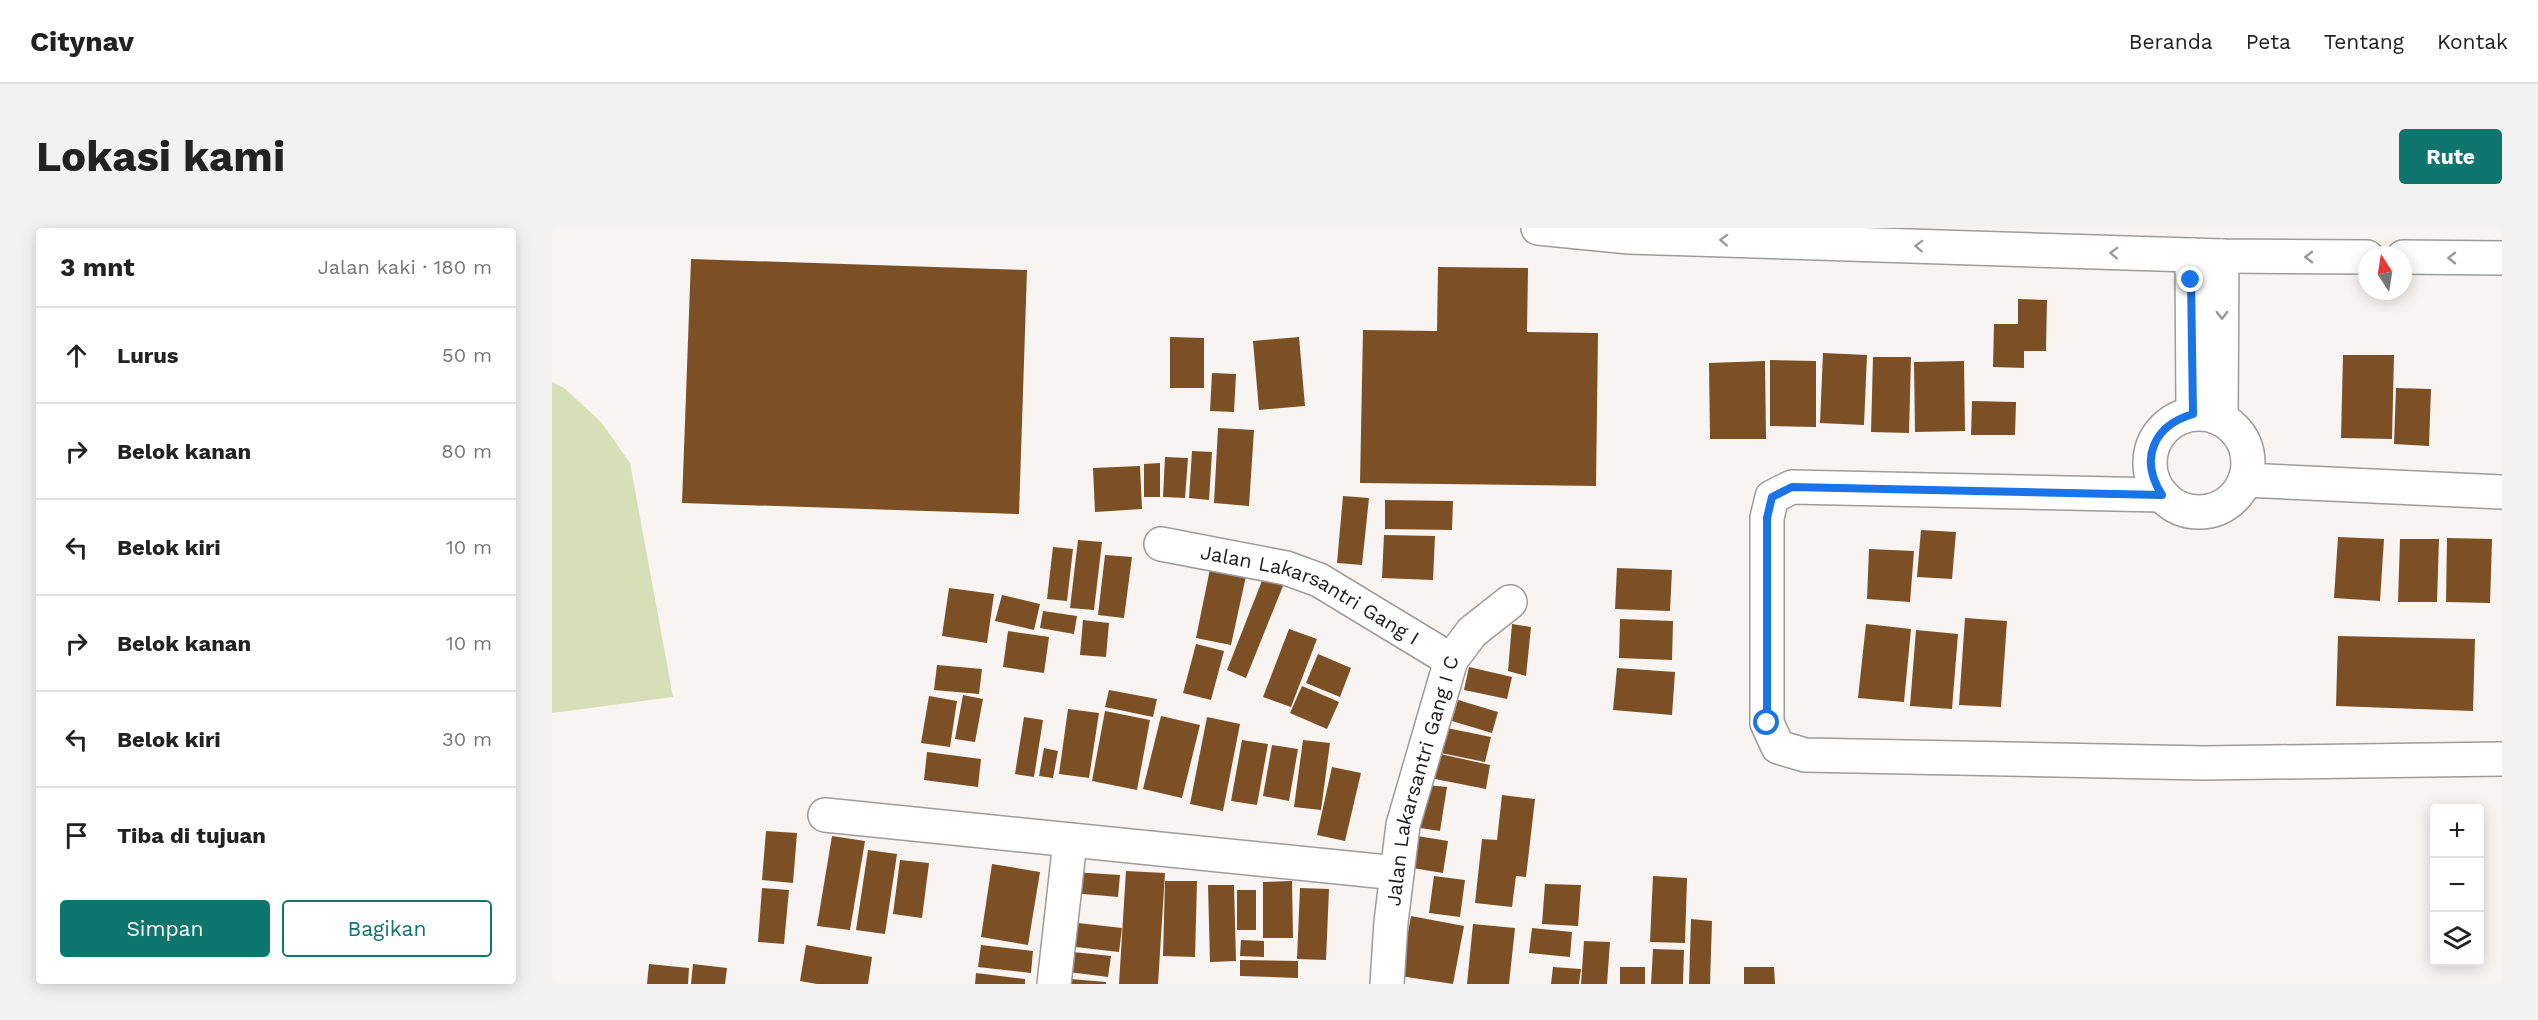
<!DOCTYPE html>
<html lang="id">
<head>
<meta charset="utf-8">
<style>
  body { margin:0; font-family:"Work Sans",sans-serif; background:#f2f2f2; color:#222 }
  .controls { position:absolute; right:18px; bottom:18px; display:grid; overflow:hidden; border-radius:6px; box-shadow:0 3px 15px #0003 }
  .controls button { width:54px; height:54px; display:grid; place-items:center; padding:0; border:0; border-bottom:2px solid #e0e0e0; background:#fff; color:#222; font:30px sans-serif }
  .compass { position:absolute; left:1806px; top:18px; width:54px; height:54px; border-radius:50%; background:#fff; box-shadow:0 3px 15px #0003; rotate:348deg }
  .stop { position:absolute; width:18px; height:18px; margin:-14px; border:4px solid #1a73e8; border-radius:50%; background:#fff }
  .stop.end { background:#1a73e8; border-color:#fff; box-shadow:0 2px 6px #0008 }
  .list { margin:0; padding:0; list-style:none }
  h2 { display:flex; justify-content:space-between; align-items:center; height:78px; margin:0; padding:0 24px; font-size:26px }
  h2 small { font-size:20px; font-weight:400; color:#767676 }
  .list li { display:grid; grid-template-columns:39px 1fr auto; gap:18px; align-items:center; box-sizing:border-box; height:96px; padding:0 24px; border-top:2px solid #e0e0e0 }
  .list b { display:block; font-size:22px; white-space:nowrap }
  .list em { font-size:20px; font-style:normal; color:#767676 }
  .actions { display:flex; gap:12px; padding:18px 24px }
  .actions a { flex:1; padding:14px 0; border:2px solid #0f766e; border-radius:6px; text-align:center; font-size:21px; color:#0f766e }
  .actions .main { background:#0f766e; color:#fff }
  .icon { flex:none; width:33px; height:33px; fill:none; stroke:currentColor; stroke-width:2; stroke-linecap:round; stroke-linejoin:round }
  .map { position:relative; flex:none; width:1950px; height:756px; overflow:hidden; border-radius:6px }
  header { display:flex; align-items:center; gap:36px; box-sizing:border-box; height:84px; padding:0 30px; background:#fff; border-bottom:2px solid #e0e0e0 }
  header strong { font-size:28px }
  nav { display:flex; gap:33px; margin-inline-start:auto; font-size:21px }
  .intro { display:flex; align-items:center; justify-content:space-between; box-sizing:border-box; height:144px; padding:0 36px }
  h1 { margin:0; font-size:42px }
  .button { padding:15px 27px; border-radius:6px; background:#0f766e; color:#fff; font-size:21px; font-weight:700 }
  main { display:flex; gap:36px; padding:0 36px }
  aside { flex:1; background:#fff; border-radius:6px; box-shadow:0 3px 15px #0003 }
  .map>svg:first-child { display:block }
  .green { fill:#d7dfb9 }
  .building { fill:#7c5024 }
  .lines { fill:none; stroke-linecap:round; stroke-linejoin:round }
  .street-casing { stroke:#9f9b99; stroke-width:36 }
  .street { stroke:#fff; stroke-width:33 }
  .oneway { stroke:#9a9999 }
  .route { stroke:#1a73e8; stroke-width:8 }
  .labels { text-anchor:middle; stroke-width:6; stroke-linejoin:round; paint-order:stroke }
  .street-label { font-size:20px; fill:#1e1c1c; stroke:#f8f4f2 }
</style>
</head>
<body>
<header>
<strong>Citynav</strong>
<nav><a>Beranda</a><a>Peta</a><a>Tentang</a><a>Kontak</a></nav>
</header>
<div class="intro"><h1>Lokasi kami</h1><a class="button">Rute</a></div>
<main>
<aside>
<h2>3 mnt<small>Jalan kaki · 180 m</small></h2>
<ul class="list">
<li><svg class="icon" aria-label="ahead" viewBox="0 0 24 24"><path d="M12 20V5M6 11l6-6 6 6"/></svg><div><b>Lurus</b></div><em>50 m</em></li>
<li><svg class="icon" aria-label="right" viewBox="0 0 24 24"><path d="M7 20v-9h11M14 6l5 5-5 5"/></svg><div><b>Belok kanan</b></div><em>80 m</em></li>
<li><svg class="icon" aria-label="left" viewBox="0 0 24 24"><path d="M17 20v-9H6M10 6l-5 5 5 5"/></svg><div><b>Belok kiri</b></div><em>10 m</em></li>
<li><svg class="icon" aria-label="right" viewBox="0 0 24 24"><path d="M7 20v-9h11M14 6l5 5-5 5"/></svg><div><b>Belok kanan</b></div><em>10 m</em></li>
<li><svg class="icon" aria-label="left" viewBox="0 0 24 24"><path d="M17 20v-9H6M10 6l-5 5 5 5"/></svg><div><b>Belok kiri</b></div><em>30 m</em></li>
<li><svg class="icon" aria-label="arrive" viewBox="0 0 24 24"><path d="M6 21V4h12l-3 4 3 4H6"/></svg><div><b>Tiba di tujuan</b></div></li>
</ul>
<div class="actions"><a class="main">Simpan</a><a>Bagikan</a></div>
</aside>
<div class="map">
<svg width="1950" height="756" viewBox="0 0 1950 756">
  <rect width="100%" height="100%" fill="#f8f4f2"/>
  <!-- green -->
  <polygon class="green" points="0,154 12,160 49,194 78,235 121,469 0,485"/>
  <!-- building -->
  <g class="building">
    <polygon points="139,31 475,42 467,286 130,275"/>
    <polygon points="886,39 976,40 975,104 1046,105 1044,258 808,255 811,102 885,103"/>
    <polygon points="1466,71 1495,72 1494,123 1472,123 1472,140 1441,139 1442,96 1466,96"/>
    <polygon points="618,109 652,110 652,160 618,160"/>
    <polygon points="747,109 753,178 707,182 701,113"/>
    <polygon points="1271,125 1315,127 1312,197 1268,195"/>
    <polygon points="1791,127 1842,127 1840,211 1789,210"/>
    <polygon points="1321,129 1359,129 1357,205 1319,204"/>
    <polygon points="1218,132 1264,133 1264,199 1218,198"/>
    <polygon points="1213,133 1214,211 1158,211 1157,135"/>
    <polygon points="1412,133 1413,203 1363,204 1362,134"/>
    <polygon points="660,145 684,146 682,184 658,183"/>
    <polygon points="1844,160 1879,161 1877,218 1842,216"/>
    <polygon points="1420,173 1464,174 1463,207 1419,207"/>
    <polygon points="666,200 702,202 697,278 662,275"/>
    <polygon points="640,223 660,224 657,272 637,270"/>
    <polygon points="613,229 636,230 633,270 611,269"/>
    <polygon points="608,235 608,269 592,269 592,236"/>
    <polygon points="588,238 590,281 543,284 541,240"/>
    <polygon points="791,268 817,270 810,337 785,335"/>
    <polygon points="833,272 901,273 900,302 833,301"/>
    <polygon points="1369,302 1404,304 1400,351 1365,349"/>
    <polygon points="832,307 883,308 881,352 830,350"/>
    <polygon points="1786,309 1832,311 1828,373 1782,370"/>
    <polygon points="1895,310 1940,311 1938,375 1894,374"/>
    <polygon points="1848,311 1887,311 1885,374 1846,374"/>
    <polygon points="526,312 550,314 542,382 518,380"/>
    <polygon points="501,319 521,321 515,373 495,371"/>
    <polygon points="1317,321 1362,323 1358,374 1315,371"/>
    <polygon points="553,327 580,329 572,390 546,387"/>
    <polygon points="715,340 735,348 694,450 675,442"/>
    <polygon points="1065,340 1120,342 1118,383 1063,381"/>
    <polygon points="658,341 694,348 679,417 644,410"/>
    <polygon points="397,360 442,366 435,415 390,408"/>
    <polygon points="450,367 488,376 482,402 443,393"/>
    <polygon points="491,383 525,388 522,406 488,400"/>
    <polygon points="1413,390 1455,393 1449,479 1407,477"/>
    <polygon points="1068,391 1121,393 1120,432 1067,430"/>
    <polygon points="531,392 557,395 554,429 528,427"/>
    <polygon points="960,396 979,399 974,448 956,443"/>
    <polygon points="1314,396 1359,401 1352,474 1306,470"/>
    <polygon points="737,401 765,411 739,479 711,469"/>
    <polygon points="1364,402 1406,406 1400,481 1358,478"/>
    <polygon points="456,403 497,409 492,445 451,439"/>
    <polygon points="1786,408 1923,411 1921,483 1784,478"/>
    <polygon points="644,416 672,423 659,472 631,465"/>
    <polygon points="766,426 799,440 788,469 754,455"/>
    <polygon points="385,437 430,441 427,466 382,462"/>
    <polygon points="917,439 960,449 955,471 912,462"/>
    <polygon points="1065,440 1123,444 1120,487 1061,482"/>
    <polygon points="750,458 787,474 775,501 738,485"/>
    <polygon points="557,462 605,471 601,489 553,479"/>
    <polygon points="411,467 431,471 423,514 403,511"/>
    <polygon points="377,468 405,473 398,519 369,515"/>
    <polygon points="906,472 946,484 940,505 900,493"/>
    <polygon points="516,481 547,485 537,550 507,546"/>
    <polygon points="553,483 598,492 585,562 540,553"/>
    <polygon points="609,488 648,497 630,570 591,561"/>
    <polygon points="472,489 491,492 482,549 463,546"/>
    <polygon points="655,489 688,496 671,583 638,576"/>
    <polygon points="895,500 939,509 933,534 889,525"/>
    <polygon points="690,512 716,516 705,577 679,573"/>
    <polygon points="751,512 778,515 769,582 742,579"/>
    <polygon points="720,517 746,521 737,573 711,568"/>
    <polygon points="492,520 506,523 501,550 487,548"/>
    <polygon points="375,524 429,531 426,559 372,552"/>
    <polygon points="888,526 938,537 934,561 883,551"/>
    <polygon points="780,539 809,545 793,613 765,607"/>
    <polygon points="875,557 895,559 888,603 868,600"/>
    <polygon points="950,567 983,571 974,649 964,648 960,679 923,675 930,611 945,612"/>
    <polygon points="214,603 245,605 241,655 210,652"/>
    <polygon points="859,607 896,613 891,645 854,639"/>
    <polygon points="280,608 313,613 298,702 265,698"/>
    <polygon points="316,622 345,626 333,706 304,702"/>
    <polygon points="348,632 377,635 370,690 341,686"/>
    <polygon points="440,636 488,644 476,717 429,709"/>
    <polygon points="574,643 613,645 606,756 567,756"/>
    <polygon points="521,644 568,647 566,669 520,665"/>
    <polygon points="882,648 913,652 908,689 877,685"/>
    <polygon points="1101,648 1135,650 1133,715 1098,714"/>
    <polygon points="613,653 645,653 643,729 611,728"/>
    <polygon points="740,653 741,710 711,710 711,654"/>
    <polygon points="993,656 1029,657 1026,698 990,696"/>
    <polygon points="656,657 682,657 684,733 658,734"/>
    <polygon points="210,660 237,662 232,716 206,714"/>
    <polygon points="748,660 777,661 774,732 745,731"/>
    <rect x="685" y="662" width="19" height="40"/>
    <polygon points="859,688 912,698 901,756 848,748"/>
    <polygon points="1139,691 1160,693 1158,756 1137,756"/>
    <polygon points="517,694 570,700 567,724 515,718"/>
    <polygon points="921,696 963,700 957,756 915,756"/>
    <polygon points="980,700 1020,704 1018,729 977,725"/>
    <polygon points="689,712 712,713 712,729 688,728"/>
    <polygon points="1032,713 1058,714 1055,756 1029,756"/>
    <polygon points="254,717 320,729 316,756 265,756 248,753"/>
    <polygon points="429,717 481,723 479,745 426,739"/>
    <polygon points="1101,721 1132,722 1131,756 1099,756"/>
    <polygon points="511,723 559,728 556,749 509,743"/>
    <polygon points="688,732 746,733 746,750 688,748"/>
    <polygon points="97,736 137,740 136,756 95,756"/>
    <polygon points="141,736 175,740 173,756 139,756"/>
    <polygon points="1001,739 1029,741 1027,756 999,756"/>
    <rect x="1068" y="739" width="25" height="17"/>
    <polygon points="1192,739 1222,739 1223,756 1192,756"/>
    <polygon points="424,745 473,751 473,756 423,756"/>
    <polygon points="507,750 554,754 554,756 506,756"/>
  </g>
  <g class="lines">
    <!-- street casing -->
    <g class="street-casing">
      <g id="street">
        <polyline points="986,0 1077,9 1670,28 1815,29"/>
        <polyline points="1640,27 1641,186"/>
        <polyline points="1851,29 1950,30"/>
        <circle cx="1647" cy="235" r="49"/>
        <polyline points="1669,191 1670,28"/>
        <polyline points="1693,252 1950,264"/>
        <polyline points="1610,267 1240,259 1220,269 1215,290 1215,495 1226,519 1253,527 1652,535 1950,531"/>
        <path id="s1" d="M609,316L734,340L767,352L899,432"/>
        <polyline points="273,587 845,645"/>
        <polyline points="502,756 518,613"/>
        <path id="s2" d="M835,756L839,694L851,597L899,432L920,404L958,374"/>
      </g>
    </g>
    <!-- street -->
    <use href="#street" class="street"/>
  </g>
  <!-- one-way arrows -->
  <defs><path id="oneway-chevron" d="M-2-3.5L2.5 0L-2 3.5" fill="none" stroke-width="1.6" stroke-linecap="round" stroke-linejoin="round" transform="scale(1.5)"/></defs>
  <g class="oneway">
    <use href="#oneway-chevron" transform="translate(1172 12) rotate(-178)"/>
    <use href="#oneway-chevron" transform="translate(1367 18) rotate(-178)"/>
    <use href="#oneway-chevron" transform="translate(1562 25) rotate(-178)"/>
    <use href="#oneway-chevron" transform="translate(1757 29) rotate(-180)"/>
    <use href="#oneway-chevron" transform="translate(1900 30) rotate(-180)"/>
    <use href="#oneway-chevron" transform="translate(1670 87) rotate(90)"/>
  </g>
  <g class="lines">
    <!-- route -->
    <path class="route" d="M1215,495V290L1220,269L1240,259L1610,267C1587,231 1601,198 1641,186L1639,52"/>
  </g>
  <g class="labels">
    <!-- street labels -->
    <g class="street-label">
      <text dy="7" stroke="none"><textPath href="#s1" startOffset="159">Jalan Lakarsantri Gang I</textPath></text>
      <text dy="7" stroke="none"><textPath href="#s2" startOffset="207">Jalan Lakarsantri Gang I C</textPath></text>
    </g>
  </g>
</svg>
<div class="controls">
<button>+</button>
<button>−</button>
<button><svg class="icon" aria-label="layers" viewBox="0 0 24 24"><path d="M12 4l9 5-9 5-9-5zM3 14l9 5 9-5"/></svg></button>
</div>
<svg class="compass" viewBox="-18 -18 36 36"><path d="M0-13l5 13h-10z" fill="#e53935"/><path d="M0 13l5-13h-10z" fill="#767676"/></svg>
<div class="stop" style="left:1215px;top:495px"></div>
<div class="stop end" style="left:1639px;top:52px"></div>
</div>
</main>
</body>
</html>
